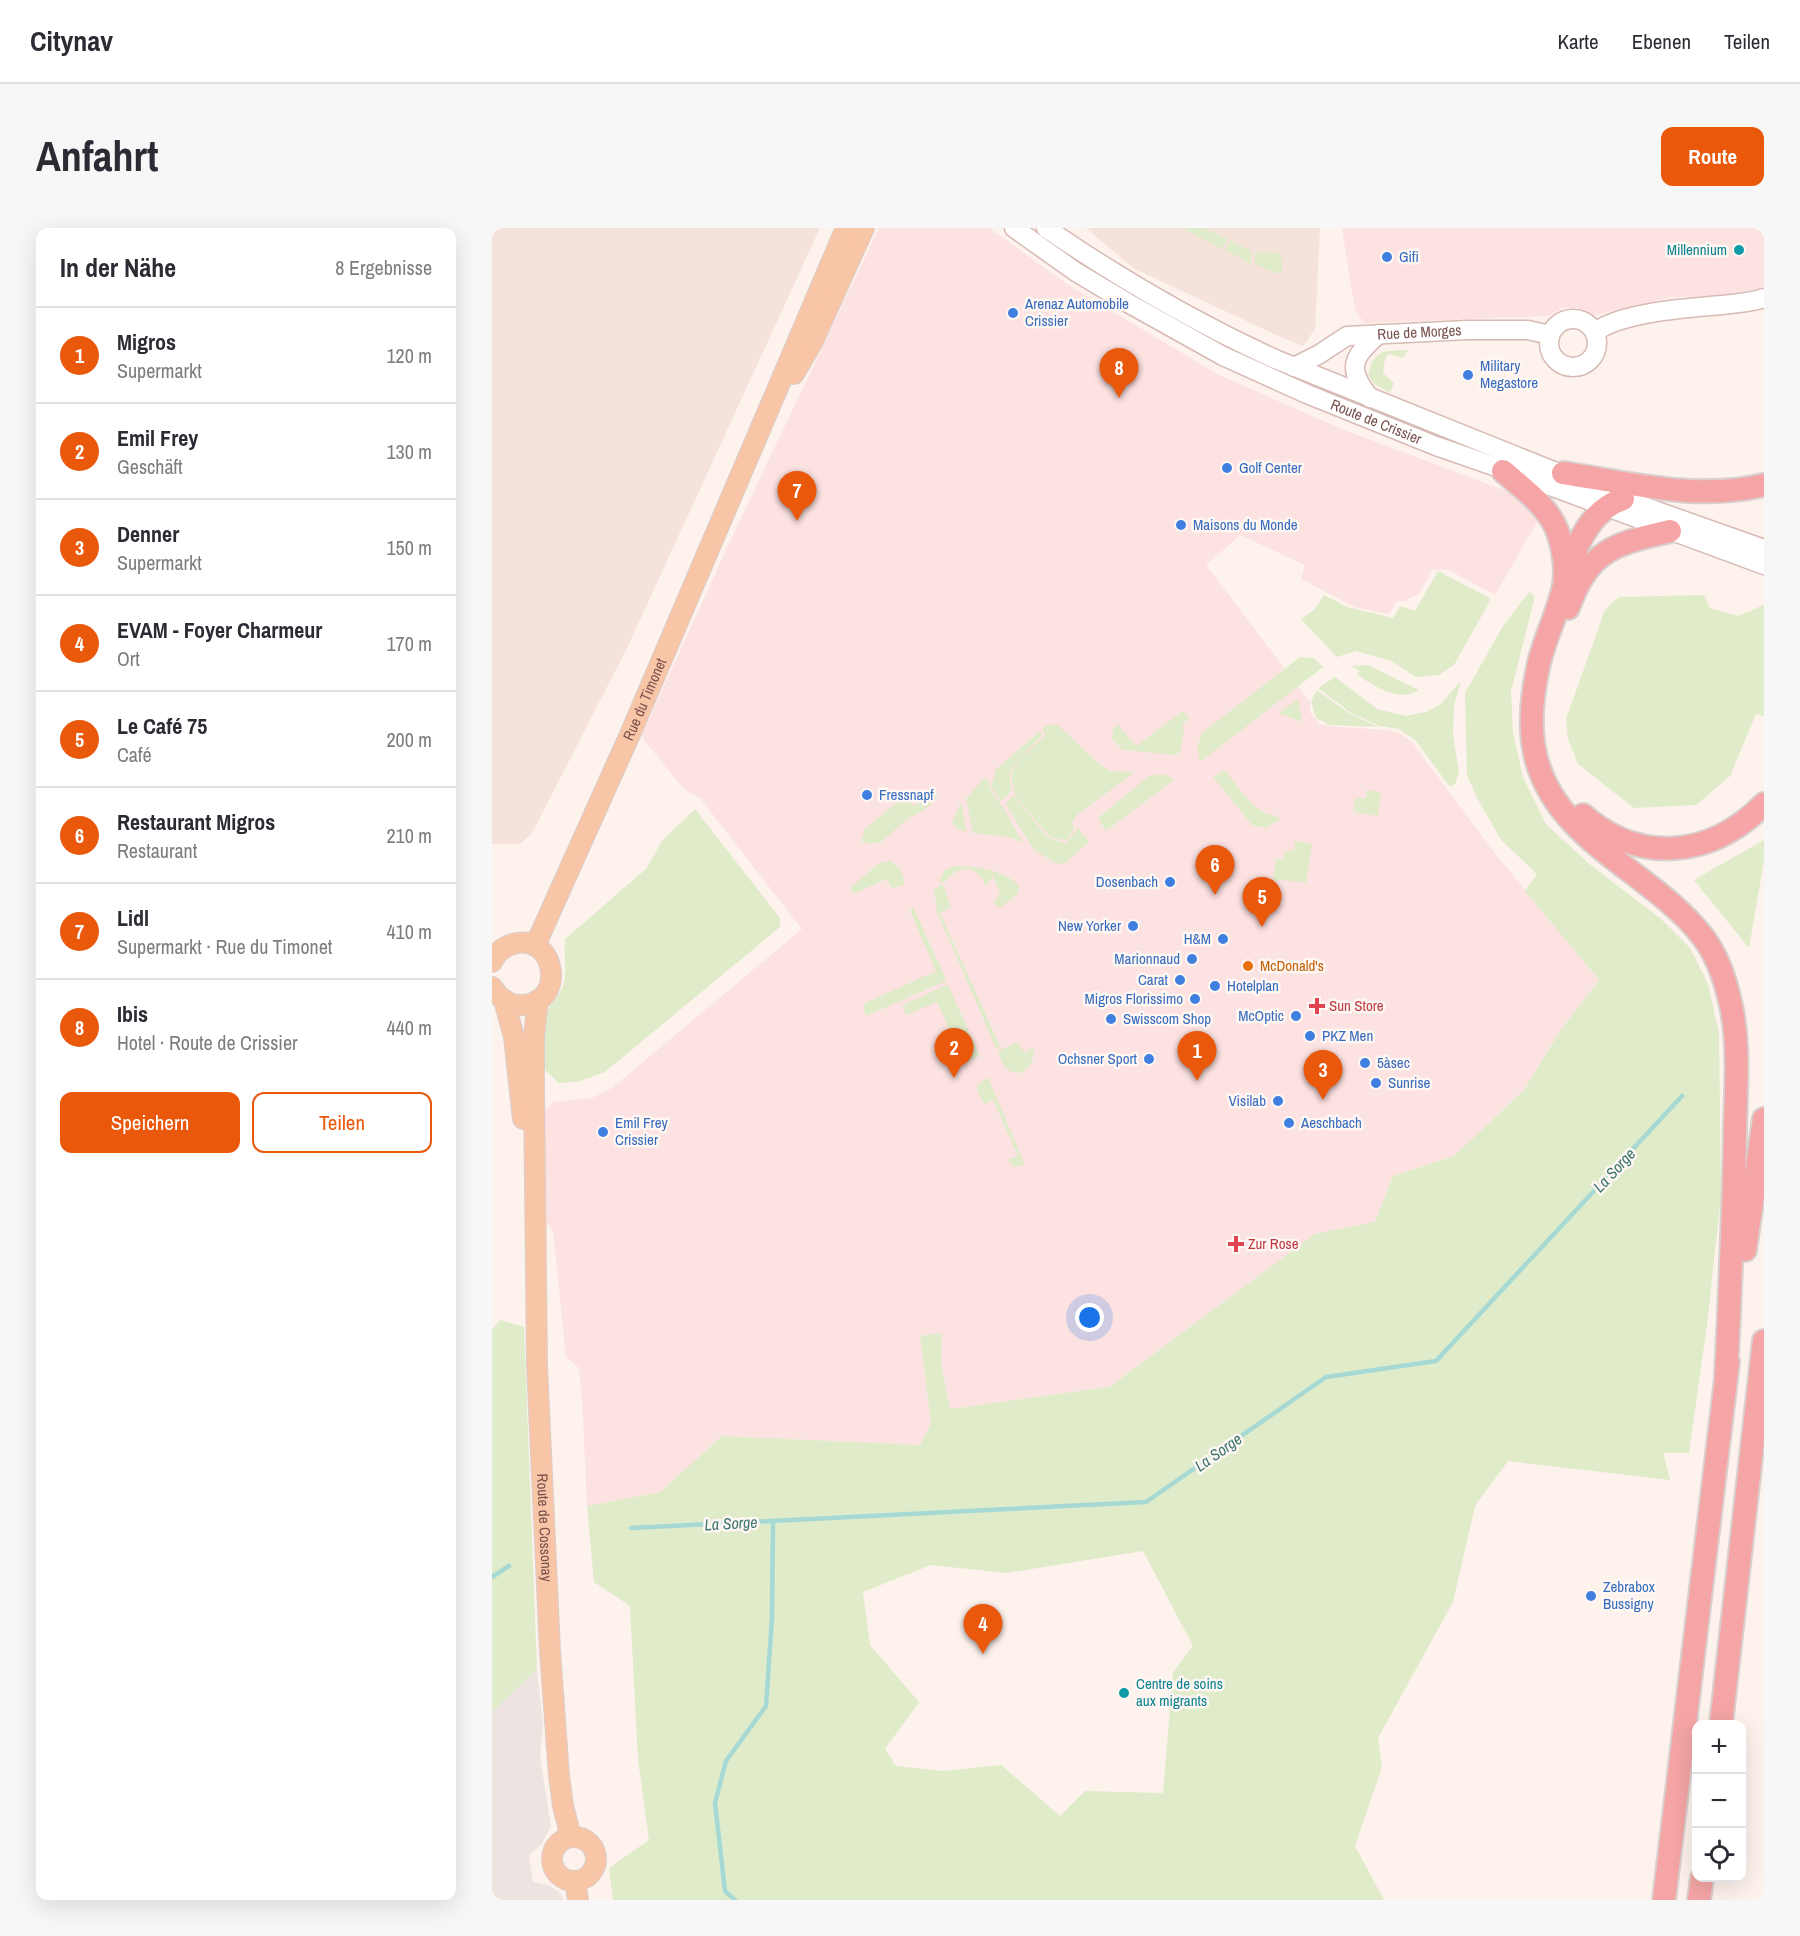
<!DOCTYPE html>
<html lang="de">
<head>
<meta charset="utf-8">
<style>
  body { margin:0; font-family:"Archivo Narrow",sans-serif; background:#f7f7f7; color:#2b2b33 }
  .controls { position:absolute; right:18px; bottom:18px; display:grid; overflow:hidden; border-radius:12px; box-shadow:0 6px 24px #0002 }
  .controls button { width:54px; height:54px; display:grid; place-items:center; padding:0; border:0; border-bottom:2px solid #e1e1e2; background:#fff; color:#2b2b33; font:30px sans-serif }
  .you { position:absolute; left:598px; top:1090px; width:21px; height:21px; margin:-15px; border:4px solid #fff; border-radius:50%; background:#1a73e8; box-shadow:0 0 0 9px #1a73e833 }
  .badge { display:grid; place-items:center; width:39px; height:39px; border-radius:50%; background:#ea580c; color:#fff; font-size:20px; font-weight:700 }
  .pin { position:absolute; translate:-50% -50px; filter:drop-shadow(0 2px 3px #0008) }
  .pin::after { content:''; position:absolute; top:32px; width:21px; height:18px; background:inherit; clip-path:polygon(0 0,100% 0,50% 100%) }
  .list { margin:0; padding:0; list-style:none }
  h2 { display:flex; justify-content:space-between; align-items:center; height:78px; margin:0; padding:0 24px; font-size:26px }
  h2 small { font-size:20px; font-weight:400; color:#7c7c81 }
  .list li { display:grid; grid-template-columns:39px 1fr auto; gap:18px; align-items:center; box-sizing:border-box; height:96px; padding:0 24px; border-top:2px solid #e1e1e2 }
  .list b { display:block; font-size:22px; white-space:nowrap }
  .list p { margin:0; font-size:20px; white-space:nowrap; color:#7c7c81 }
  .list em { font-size:20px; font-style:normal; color:#7c7c81 }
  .actions { display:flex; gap:12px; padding:18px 24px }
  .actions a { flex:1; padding:14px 0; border:2px solid #ea580c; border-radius:12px; text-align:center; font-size:21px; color:#ea580c }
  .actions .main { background:#ea580c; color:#fff }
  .icon { flex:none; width:33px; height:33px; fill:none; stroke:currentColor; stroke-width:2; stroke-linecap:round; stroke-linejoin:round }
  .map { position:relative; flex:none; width:1272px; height:1672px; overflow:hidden; border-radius:12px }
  header { display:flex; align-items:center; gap:36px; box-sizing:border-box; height:84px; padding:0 30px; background:#fff; border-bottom:2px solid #e1e1e2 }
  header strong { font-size:28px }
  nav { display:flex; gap:33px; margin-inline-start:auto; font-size:21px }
  .intro { display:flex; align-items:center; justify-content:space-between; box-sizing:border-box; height:144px; padding:0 36px }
  h1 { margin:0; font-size:42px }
  .button { padding:15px 27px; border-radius:12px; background:#ea580c; color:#fff; font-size:21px; font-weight:700 }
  main { display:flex; gap:36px; padding:0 36px }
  aside { flex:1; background:#fff; border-radius:12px; box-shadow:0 6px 24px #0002 }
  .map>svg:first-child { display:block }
  .residential { fill:#f4e2db }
  .commercial { fill:#fce2e1 }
  .industrial { fill:#ede4e1 }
  .green { fill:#e0ebca; fill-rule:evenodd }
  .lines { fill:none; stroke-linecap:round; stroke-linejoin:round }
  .stream { stroke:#a6d9d4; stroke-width:4.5 }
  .secondary-casing { stroke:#d7bab4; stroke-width:21 }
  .primary-casing { stroke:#d9cfcd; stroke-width:22 }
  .highway-casing { stroke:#d9cfcd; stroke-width:26 }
  .secondary { stroke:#fff; stroke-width:18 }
  .primary { stroke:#f9c5a7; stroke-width:20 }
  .highway { stroke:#f5a5a5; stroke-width:22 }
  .culture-dot { fill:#0f9aa8; stroke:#fff7f3; stroke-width:2 }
  .shop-dot { fill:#3f7fe0; stroke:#fff7f3; stroke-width:2 }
  .food-dot { fill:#e8710a; stroke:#fff7f3; stroke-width:2 }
  .health-dot { fill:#e0444e; stroke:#fff7f3; stroke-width:2 }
  .labels { text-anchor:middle; stroke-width:5; stroke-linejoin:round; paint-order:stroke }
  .culture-label { font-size:15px; fill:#0d838f; stroke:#fff7f3; text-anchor:end }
  .shop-label { font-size:15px; fill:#366cbe; stroke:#fff7f3; text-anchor:start }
  .street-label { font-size:15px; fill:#79524e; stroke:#fff7f3 }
  .food-label { font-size:15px; fill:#c56008; stroke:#fff7f3; text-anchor:start }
  .health-label { font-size:15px; fill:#be3a42; stroke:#fff7f3; text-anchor:start }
  .water-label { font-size:16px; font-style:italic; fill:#3e7671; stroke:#fff7f3 }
</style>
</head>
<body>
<header>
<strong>Citynav</strong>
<nav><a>Karte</a><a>Ebenen</a><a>Teilen</a></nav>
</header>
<div class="intro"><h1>Anfahrt</h1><a class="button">Route</a></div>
<main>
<aside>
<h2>In der Nähe<small>8 Ergebnisse</small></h2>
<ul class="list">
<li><span class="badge">1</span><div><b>Migros</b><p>Supermarkt</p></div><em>120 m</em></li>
<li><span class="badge">2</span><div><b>Emil Frey</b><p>Geschäft</p></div><em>130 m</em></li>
<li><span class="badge">3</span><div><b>Denner</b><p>Supermarkt</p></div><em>150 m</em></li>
<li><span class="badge">4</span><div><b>EVAM - Foyer Charmeur</b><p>Ort</p></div><em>170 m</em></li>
<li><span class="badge">5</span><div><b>Le Café 75</b><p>Café</p></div><em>200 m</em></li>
<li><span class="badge">6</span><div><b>Restaurant Migros</b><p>Restaurant</p></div><em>210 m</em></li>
<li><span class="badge">7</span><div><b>Lidl</b><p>Supermarkt · Rue du Timonet</p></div><em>410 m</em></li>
<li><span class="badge">8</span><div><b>Ibis</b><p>Hotel · Route de Crissier</p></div><em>440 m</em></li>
</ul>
<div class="actions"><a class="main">Speichern</a><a>Teilen</a></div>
</aside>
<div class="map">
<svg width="1272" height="1672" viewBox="0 0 1272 1672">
  <rect width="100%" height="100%" fill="#fdf2ec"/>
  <!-- residential -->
  <g class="residential">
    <polygon points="0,0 328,0 135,420 40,605 28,616 0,616"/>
    <polygon points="594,0 828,0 823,101 811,118 782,106 641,40"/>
  </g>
  <!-- commercial -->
  <g class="commercial">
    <polygon points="387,0 497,0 575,56 727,147 852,202 1017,264 1043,281 1048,289 1003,367 955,341 940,342 928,365 913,373 905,373 897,386 863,379 809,351 813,337 748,307 714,337 818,474 818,484 827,496 847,499 896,502 907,505 919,513 1002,624 1107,752 1068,803 1032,862 962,928 901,948 883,994 823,1006 617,1159 458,1181 449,1134 450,1105 428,1108 439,1195 428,1217 230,1208 168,1264 95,1278 91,1186 87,1140 74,1128 61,1002 50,990 50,889 53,882 61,874 100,870 120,860 310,701 208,570 191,560 152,512 150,506 241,307"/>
    <polygon points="850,0 1272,0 1272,58 1268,61 1230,68 1181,69 1099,88 1086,80 1070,80 1057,88 872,95 863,82"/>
  </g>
  <!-- industrial -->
  <polygon class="industrial" points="45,1441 51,1497 48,1529 59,1598 50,1616 37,1627 41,1654 56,1657 66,1663 72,1672 0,1672 0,1484"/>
  <!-- green -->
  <g class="green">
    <polygon points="690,0 711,0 736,11 730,21"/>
    <polygon points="739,12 760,24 759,36 733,22"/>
    <polygon points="763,24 789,25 790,43 786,46 763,36"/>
    <path d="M916,122L911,130L896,126L893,131L891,145L902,155L898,165L881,155L876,146C883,120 892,123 916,122Z"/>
    <polygon points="946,343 999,371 962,437 947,447 924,449 899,433 864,423 845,429 809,391 823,381 832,367 855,379 901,390 908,378 923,383"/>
    <path d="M1037,364L1043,368L1019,463L1021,505L1031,549L1054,596L1096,635L1169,691L1198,720L1216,756L1227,805L1229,968L1215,1097L1197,1225H1171L1178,1252L1016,1233L983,1278L961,1374L886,1510L890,1539L863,1618L892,1672H121L117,1640L157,1612L146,1532L138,1378L102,1354L95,1278L168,1264L230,1208L428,1217L439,1195L428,1108L450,1105L449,1134L458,1181L617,1159L823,1006L883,994L901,948L962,928L1032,862L1068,803L1107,752L1033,663L1045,646L1009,612L985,570L975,547L973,465L1011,398ZM651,1323L701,1418L681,1444L671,1565L593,1563L568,1588L509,1537L451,1543L404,1538L393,1521L427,1474L378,1417L371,1364L439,1337L514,1345Z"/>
    <polygon points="1212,367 1218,380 1246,388 1272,377 1272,488 1264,486 1238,548 1204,577 1142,580 1086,536 1076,511 1074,491 1113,382 1127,369"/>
    <polygon points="808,429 822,430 831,439 708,534 705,519 711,504"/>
    <path d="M876,437L927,462C908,475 881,458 865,446L868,443L859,438Z"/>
    <polygon points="843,449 885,481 914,488 934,484 949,476 969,453 962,477 961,507 967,544 963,556 958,559 924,513 907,501 888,498 859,485 826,460"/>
    <polygon points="825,462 858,486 887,499 837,497 824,490 819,473"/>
    <polygon points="806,471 810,494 787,485"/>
    <polygon points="691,483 697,490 690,497 692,501 688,524 683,527 631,522 620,511 621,502 625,496 644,518"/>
    <polygon points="558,496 562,498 566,497 606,535 618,543 643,544 585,587 580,595 582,601 575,612 559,610 523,568 519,545 528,531 553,508 551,500"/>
    <polygon points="548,503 550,508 528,530 517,545 520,563 509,573 499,559 504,541"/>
    <path d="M733,542C748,561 760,584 785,588L788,592L774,600L760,597L721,549Z"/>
    <polygon points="658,547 676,547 682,552 614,603 606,590"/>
    <polygon points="493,549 498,556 497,559 511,579 531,615 517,609 481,605 474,571"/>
    <polygon points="874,562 889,564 886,588 861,584 863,570 874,570"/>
    <polygon points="440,563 446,569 435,580 415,591 389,614 378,616 369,613 372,604 371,602 415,567 422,578"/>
    <polygon points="521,567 556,610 574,615 586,600 597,614 573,635 565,636 541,621 514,576"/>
    <polygon points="468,576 470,576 474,604 465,601 460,594"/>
    <path d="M203,581L288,690V699L113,844L85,854L67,855L54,843C49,825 47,798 56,782C60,774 68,766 71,758C76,743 71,726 73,711L155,640L170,613Z"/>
    <polygon points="1272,612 1272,632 1257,720 1202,652"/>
    <polygon points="803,613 820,616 814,655 781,651 784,630 792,631 793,622 802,623"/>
    <path d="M398,633C409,639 411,645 413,656L400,661L395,651L361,666L358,660L386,636Z"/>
    <path d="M462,638C483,638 512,641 527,658L526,666L509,679L504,678L501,675L508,665L501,648L494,658C483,635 467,636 452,655L447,653L452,643Z"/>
    <polygon points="447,656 451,657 459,679 448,685 508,818 504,820 445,684 442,660 446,660"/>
    <polygon points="421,679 454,751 452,754 374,788 371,776 444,743 418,683"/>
    <polygon points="453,758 457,759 488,828 472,835 445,774 414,787 410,777"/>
    <path d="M525,814L533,825L542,819C544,833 531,854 515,841C510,837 508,829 506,823Z"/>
    <polygon points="496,849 533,937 521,939 516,932 526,928 501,872 492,876 485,862 486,856"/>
    <polygon points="8,1092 32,1099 45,1441 0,1484 0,1102"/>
  </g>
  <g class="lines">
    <!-- stream -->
    <g class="stream">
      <polyline points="139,1300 654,1274 834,1149 944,1133 1190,868"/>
      <polyline points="0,1349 17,1338"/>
      <polyline points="243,1672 233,1663 223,1575 234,1533 274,1478 280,1390 281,1293"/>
    </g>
    <!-- secondary casing -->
    <g class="secondary-casing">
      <g id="secondary">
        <path id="s1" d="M522,0L584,44L636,75L731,128L815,166L944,218L1042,252L1272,337"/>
        <path d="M554,0C627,50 702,94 783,131L1131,271L1272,321"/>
        <circle cx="1081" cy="115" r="24"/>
        <path d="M1103,104C1130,84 1196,80 1230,77C1244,75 1259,75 1272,70"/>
        <path id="s2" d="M802,139L826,127L855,108L975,102H1036L1058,107"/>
        <path d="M878,170C854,140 860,129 887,106"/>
      </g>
    </g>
    <!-- primary casing -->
    <g class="primary-casing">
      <g id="primary">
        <polyline points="302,146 321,113 372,0"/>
        <path id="s3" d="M43,718L139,504L354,0"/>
        <path d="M0,734C4,725 11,719 21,716C64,704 75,775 31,777C17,778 7,770 0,759"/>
        <polyline points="12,772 22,809 31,891"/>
        <path id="s4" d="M46,772L42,808V864L45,1137L58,1423L67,1548L71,1578L79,1609"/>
        <circle cx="82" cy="1631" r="22"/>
        <polyline points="83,1653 86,1672"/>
      </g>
    </g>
    <!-- highway casing -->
    <g class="highway-casing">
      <g id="highway">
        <path d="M1011,243C1027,257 1046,271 1058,289C1070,306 1075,337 1072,357C1067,383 1053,409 1047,435C1040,466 1036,499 1044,530C1066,615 1161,644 1211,709C1224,726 1232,748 1237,769C1248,811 1244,857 1243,900C1242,983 1238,1066 1234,1149"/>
        <path d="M1071,245C1137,255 1206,273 1272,257"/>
        <path d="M1076,343C1085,314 1100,281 1131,271"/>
        <path d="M1076,380C1097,322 1122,316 1178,303"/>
        <path d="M1091,587C1148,637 1220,629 1272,576"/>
        <polyline points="1253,1022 1272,891"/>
        <polyline points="1229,1496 1272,1113"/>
        <polyline points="1172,1672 1236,1134"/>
        <polyline points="1207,1672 1210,1650"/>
      </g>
    </g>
    <!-- secondary -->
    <use href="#secondary" class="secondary"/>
    <!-- primary -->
    <use href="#primary" class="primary"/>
    <!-- highway -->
    <use href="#highway" class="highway"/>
  </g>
  <!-- markers -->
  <g class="culture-dot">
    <circle cx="1247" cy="22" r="6"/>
    <circle cx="632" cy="1465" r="6"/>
  </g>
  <g class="shop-dot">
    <circle cx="895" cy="29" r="6"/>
    <circle cx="521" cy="85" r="6"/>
    <circle cx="976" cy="147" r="6"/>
    <circle cx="735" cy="240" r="6"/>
    <circle cx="689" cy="297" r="6"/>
    <circle cx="375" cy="567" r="6"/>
    <circle cx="678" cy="654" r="6"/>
    <circle cx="641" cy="698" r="6"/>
    <circle cx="731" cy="711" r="6"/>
    <circle cx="700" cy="731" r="6"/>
    <circle cx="688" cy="752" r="6"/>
    <circle cx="723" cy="758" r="6"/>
    <circle cx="703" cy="771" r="6"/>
    <circle cx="804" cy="788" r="6"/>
    <circle cx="619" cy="791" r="6"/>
    <circle cx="818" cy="808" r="6"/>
    <circle cx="657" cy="831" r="6"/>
    <circle cx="873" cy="835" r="6"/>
    <circle cx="884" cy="855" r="6"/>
    <circle cx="786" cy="873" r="6"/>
    <circle cx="797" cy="895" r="6"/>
    <circle cx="111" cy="904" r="6"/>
    <circle cx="1099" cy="1368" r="6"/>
  </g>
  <circle class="food-dot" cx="756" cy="738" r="6"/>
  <g class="health-dot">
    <path d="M822 769h6v6h6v6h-6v6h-6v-6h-6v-6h6z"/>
    <path d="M741 1007h6v6h6v6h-6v6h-6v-6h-6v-6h6z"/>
  </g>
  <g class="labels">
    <!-- culture labels -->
    <g class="culture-label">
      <text x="1235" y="27">Millennium</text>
      <text x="644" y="1461" text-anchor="start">Centre de soins<tspan x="644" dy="17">aux migrants</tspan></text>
    </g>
    <!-- shop labels -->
    <g class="shop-label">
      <text x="907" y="34">Gifi</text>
      <text x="533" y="81">Arenaz Automobile<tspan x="533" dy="17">Crissier</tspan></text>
      <text x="988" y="143">Military<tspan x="988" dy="17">Megastore</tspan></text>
      <text x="747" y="245">Golf Center</text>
      <text x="701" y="302">Maisons du Monde</text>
      <text x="387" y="572">Fressnapf</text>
      <text x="666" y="659" text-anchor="end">Dosenbach</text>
      <text x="629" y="703" text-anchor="end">New Yorker</text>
      <text x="719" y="716" text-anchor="end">H&amp;M</text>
      <text x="688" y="736" text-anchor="end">Marionnaud</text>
      <text x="676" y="757" text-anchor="end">Carat</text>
      <text x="735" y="763">Hotelplan</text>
      <text x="691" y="776" text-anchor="end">Migros Florissimo</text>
      <text x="792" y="793" text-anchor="end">McOptic</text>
      <text x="631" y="796">Swisscom Shop</text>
      <text x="830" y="813">PKZ Men</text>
      <text x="645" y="836" text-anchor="end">Ochsner Sport</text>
      <text x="885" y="840">5àsec</text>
      <text x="896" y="860">Sunrise</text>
      <text x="774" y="878" text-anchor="end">Visilab</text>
      <text x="123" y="900">Emil Frey<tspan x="123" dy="17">Crissier</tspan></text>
      <text x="809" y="900">Aeschbach</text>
      <text x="1111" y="1364">Zebrabox<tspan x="1111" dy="17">Bussigny</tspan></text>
    </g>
    <!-- street labels -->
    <g class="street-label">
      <text dy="5" stroke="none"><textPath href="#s2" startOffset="134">Rue de Morges</textPath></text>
      <text dy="5" stroke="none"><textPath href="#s1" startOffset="412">Route de Crissier</textPath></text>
      <text dy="5" stroke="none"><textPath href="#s3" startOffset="270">Rue du Timonet</textPath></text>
      <text dy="5" stroke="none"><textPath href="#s4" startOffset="528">Route de Cossonay</textPath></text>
    </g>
    <!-- food labels -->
    <g class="food-label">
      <text x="768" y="743">McDonald's</text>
    </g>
    <!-- health labels -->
    <g class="health-label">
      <text x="837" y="783">Sun Store</text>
      <text x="756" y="1021">Zur Rose</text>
    </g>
    <!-- water labels -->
    <g class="water-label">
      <text transform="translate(1122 942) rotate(-47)" y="6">La Sorge</text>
      <text transform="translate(726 1224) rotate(-35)" y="6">La Sorge</text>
      <text transform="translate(239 1295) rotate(-3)" y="6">La Sorge</text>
    </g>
  </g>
</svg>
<div class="controls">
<button>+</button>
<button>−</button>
<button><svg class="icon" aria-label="locate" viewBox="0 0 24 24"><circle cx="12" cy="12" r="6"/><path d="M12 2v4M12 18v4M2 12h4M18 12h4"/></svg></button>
</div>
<div class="you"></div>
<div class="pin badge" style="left:705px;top:853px">1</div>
<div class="pin badge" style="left:462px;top:850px">2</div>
<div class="pin badge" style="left:831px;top:872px">3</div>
<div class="pin badge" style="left:491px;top:1426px">4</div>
<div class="pin badge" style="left:770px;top:699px">5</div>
<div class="pin badge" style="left:723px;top:667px">6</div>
<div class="pin badge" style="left:305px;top:293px">7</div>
<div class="pin badge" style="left:627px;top:170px">8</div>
</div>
</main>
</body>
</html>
